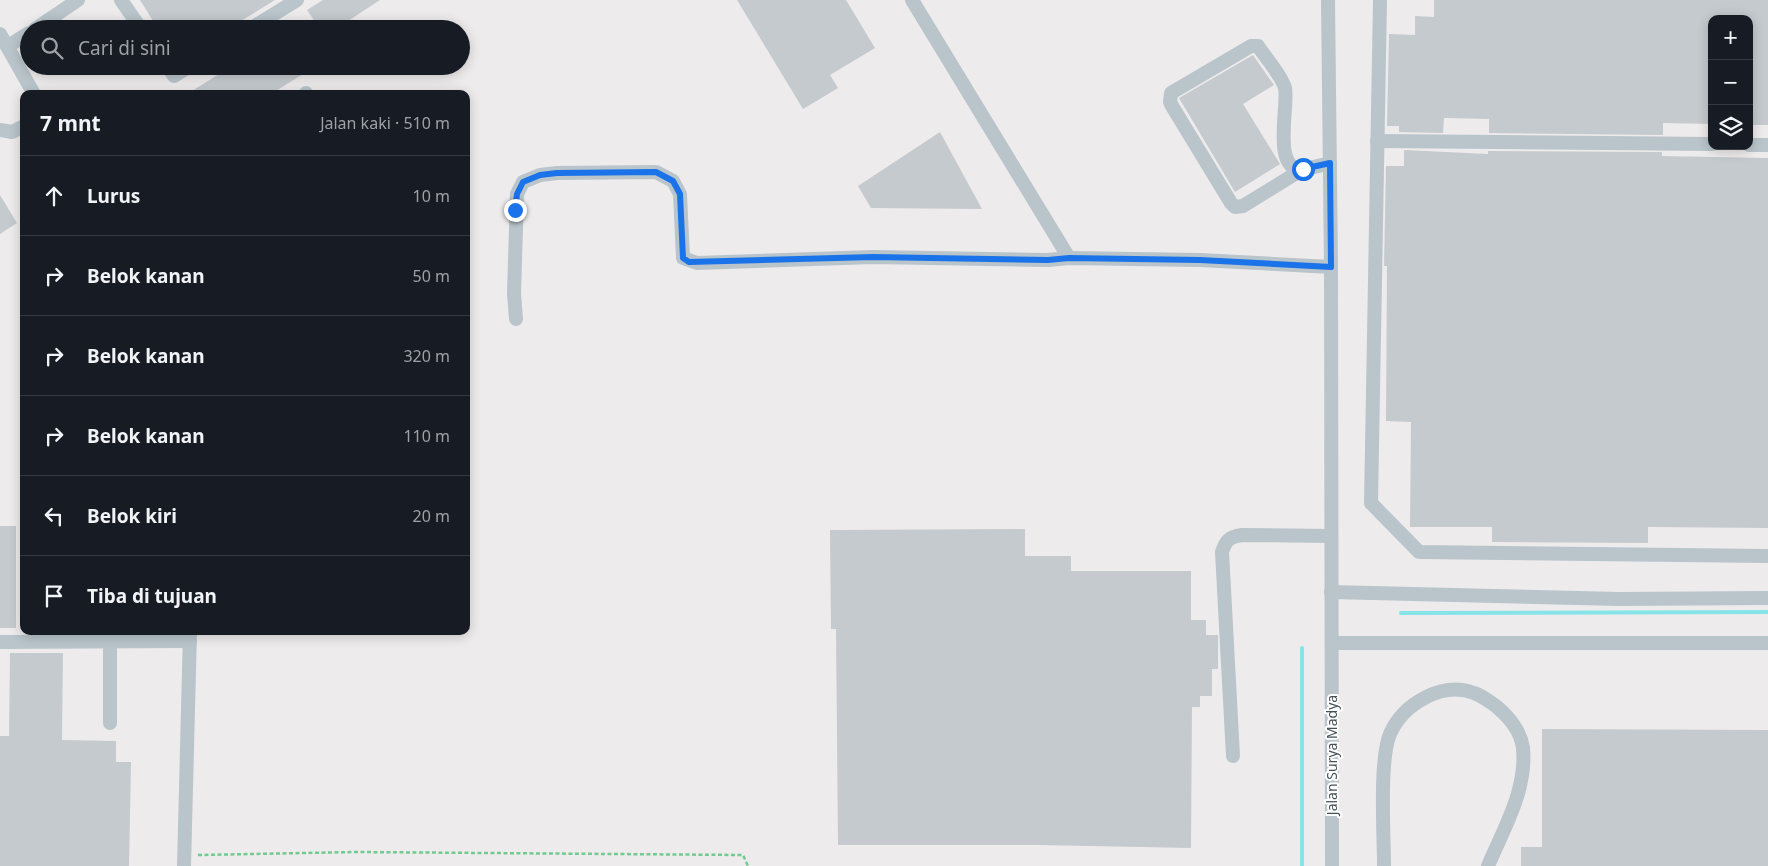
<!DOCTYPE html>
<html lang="id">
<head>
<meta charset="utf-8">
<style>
  body { margin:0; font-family:"Noto Sans",sans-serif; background:#242831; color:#f1f3f6 }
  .controls { position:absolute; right:15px; top:15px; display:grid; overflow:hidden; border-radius:10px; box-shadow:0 2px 12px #0003 }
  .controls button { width:45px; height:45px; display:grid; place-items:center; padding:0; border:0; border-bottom:1px solid #363941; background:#171b24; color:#f1f3f6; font:25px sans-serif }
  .stop { position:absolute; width:15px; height:15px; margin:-11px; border:4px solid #1a73e8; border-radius:50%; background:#fff }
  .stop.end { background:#1a73e8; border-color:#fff; box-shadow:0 1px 5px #0008 }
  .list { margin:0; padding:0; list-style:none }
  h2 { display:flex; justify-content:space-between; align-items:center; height:65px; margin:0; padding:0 20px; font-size:21px }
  h2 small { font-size:16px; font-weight:400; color:#9ea1a6 }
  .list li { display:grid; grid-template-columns:32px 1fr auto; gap:15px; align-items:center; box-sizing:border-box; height:80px; padding:0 20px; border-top:1px solid #363941 }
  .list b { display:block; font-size:19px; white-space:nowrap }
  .list em { font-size:16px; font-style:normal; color:#9ea1a6 }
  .icon { flex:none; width:28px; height:28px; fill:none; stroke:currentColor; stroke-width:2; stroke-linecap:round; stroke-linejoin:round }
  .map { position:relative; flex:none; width:1768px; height:866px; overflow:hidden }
  .search { position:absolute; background:#171b24; box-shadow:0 2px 12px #0003; left:20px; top:20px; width:450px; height:55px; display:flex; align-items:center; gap:12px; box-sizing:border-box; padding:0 18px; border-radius:28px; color:#9ea1a6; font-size:19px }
  .panel { position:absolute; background:#171b24; box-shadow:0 2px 12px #0003; left:20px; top:90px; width:450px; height:545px; border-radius:10px }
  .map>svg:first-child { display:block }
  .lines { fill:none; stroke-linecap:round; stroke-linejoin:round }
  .stream { stroke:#86e4e9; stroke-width:4 }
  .building { fill:#c5cace }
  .path { stroke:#72ca91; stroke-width:2.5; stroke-dasharray:4 2.5; stroke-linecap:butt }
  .minor { stroke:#b9c5cb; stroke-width:14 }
  .route { stroke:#1a73e8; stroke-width:6 }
  .labels { text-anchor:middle; stroke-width:4; stroke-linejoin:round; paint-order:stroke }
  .street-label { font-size:14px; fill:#445258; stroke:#fff }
</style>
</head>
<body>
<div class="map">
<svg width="1768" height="866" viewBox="0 0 1768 866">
  <rect width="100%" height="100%" fill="#eeebec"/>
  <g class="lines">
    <!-- stream -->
    <g class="stream">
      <polyline points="1401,613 1768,612"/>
      <polyline points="1302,648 1302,866"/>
    </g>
  </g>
  <!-- building -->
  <g class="building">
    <polygon points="140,0 275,0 228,29 158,29"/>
    <polygon points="323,0 380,0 336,29 320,29 307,10"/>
    <polygon points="737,0 846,0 875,48 830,75 838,88 803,109"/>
    <polygon points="1434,0 1768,0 1768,125 1749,125 1749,19 1712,19 1712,124 1663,123 1663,135 1489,133 1489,119 1444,118 1443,133 1399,132 1399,126 1387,126 1389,34 1415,35 1415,16 1434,17"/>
    <polygon points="1253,55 1274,85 1243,104 1280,164 1235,192 1179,98"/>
    <polygon points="232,66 316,66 271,94 187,94"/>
    <polygon points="940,132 982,209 871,208 858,186"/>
    <polygon points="1404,150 1488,154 1488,151 1662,152 1662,156 1768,158 1768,528 1648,527 1648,543 1492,542 1492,527 1410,527 1411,422 1386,421 1387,266 1384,266 1386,166 1404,166"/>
    <polygon points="0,195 17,223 0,234"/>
    <rect x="0" y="526" width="16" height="102"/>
    <polygon points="1025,529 1025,556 1071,556 1071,571 1191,571 1191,620 1206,620 1206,635 1218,635 1218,669 1212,669 1212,696 1200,696 1200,707 1192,707 1191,848 1039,845 838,845 836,629 831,629 830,530"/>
    <polygon points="10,653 63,653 62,740 116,741 116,762 131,762 129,866 0,866 0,736 9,736"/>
    <polygon points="1542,729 1768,730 1768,866 1521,866 1521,847 1542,847"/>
  </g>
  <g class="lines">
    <!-- path -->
    <polyline class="path" points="198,855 356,852 743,855 748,866"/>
    <!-- minor -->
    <g class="minor">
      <polyline points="121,0 141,29"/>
      <polyline points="912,0 1069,258"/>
      <polyline points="1328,0 1331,267 1332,866"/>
      <polyline points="1380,0 1371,503 1419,552 1768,556"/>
      <polyline points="35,29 78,0"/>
      <polyline points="250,29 297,0"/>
      <polyline points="0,34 34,94"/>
      <polyline points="8,46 29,33"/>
      <polyline points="167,66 174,76 190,66"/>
      <polyline points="305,94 306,93"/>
      <polyline points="0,130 12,132 24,126"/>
      <polyline points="1377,141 1712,144"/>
      <polyline points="1749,145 1768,145"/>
      <path d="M1303,169L1243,206L1235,207L1231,203L1172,106L1170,102L1171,93L1251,46H1258C1265,57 1282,76 1285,88C1289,106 1271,171 1303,169C1312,168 1321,165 1330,163"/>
      <polyline points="516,319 514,294 517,194 523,182 540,175 557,173 656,172 673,181 680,194 683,258 697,263 873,257 1048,260 1069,258 1200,260 1331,267"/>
      <polyline points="1331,592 1620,599 1768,598"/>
      <polyline points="0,642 190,641"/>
      <polyline points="1332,643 1768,643"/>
      <polyline points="110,723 110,642"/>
      <path d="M1233,756L1222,552C1226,540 1229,537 1242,535L1331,536"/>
      <polyline points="184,866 190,631"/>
      <path d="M1384,866C1384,835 1379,760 1390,734C1403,704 1442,681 1474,693C1483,696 1490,702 1497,707C1509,717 1521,732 1523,748C1527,790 1504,828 1488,866"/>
    </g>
  </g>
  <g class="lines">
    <!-- route -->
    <polyline class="route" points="515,210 517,194 523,182 540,175 557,173 656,172 673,181 680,194 683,258 689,262 873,257 1048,260 1069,258 1200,260 1331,267 1330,163 1303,169"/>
  </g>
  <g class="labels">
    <!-- street labels -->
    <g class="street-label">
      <text transform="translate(1332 755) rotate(-90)" y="5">Jalan Surya Madya</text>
    </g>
  </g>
</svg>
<div class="controls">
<button>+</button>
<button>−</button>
<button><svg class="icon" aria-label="layers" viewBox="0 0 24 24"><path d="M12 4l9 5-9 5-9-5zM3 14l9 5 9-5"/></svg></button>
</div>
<div class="stop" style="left:1303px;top:169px"></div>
<div class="stop end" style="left:515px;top:210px"></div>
<div class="search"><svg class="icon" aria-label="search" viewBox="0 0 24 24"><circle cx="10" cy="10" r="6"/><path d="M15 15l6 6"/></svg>Cari di sini</div>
<section class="panel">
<h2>7 mnt<small>Jalan kaki · 510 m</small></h2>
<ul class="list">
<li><svg class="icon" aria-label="ahead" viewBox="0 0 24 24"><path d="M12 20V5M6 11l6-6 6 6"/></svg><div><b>Lurus</b></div><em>10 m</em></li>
<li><svg class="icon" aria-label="right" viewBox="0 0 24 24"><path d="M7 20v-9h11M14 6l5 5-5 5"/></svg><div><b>Belok kanan</b></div><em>50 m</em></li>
<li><svg class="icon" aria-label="right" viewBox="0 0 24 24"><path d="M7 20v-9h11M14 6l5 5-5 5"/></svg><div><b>Belok kanan</b></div><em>320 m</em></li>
<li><svg class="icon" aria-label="right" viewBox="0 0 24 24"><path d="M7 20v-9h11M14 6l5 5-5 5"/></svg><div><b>Belok kanan</b></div><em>110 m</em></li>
<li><svg class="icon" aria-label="left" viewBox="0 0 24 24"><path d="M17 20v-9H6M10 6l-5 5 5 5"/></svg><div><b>Belok kiri</b></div><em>20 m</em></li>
<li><svg class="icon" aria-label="arrive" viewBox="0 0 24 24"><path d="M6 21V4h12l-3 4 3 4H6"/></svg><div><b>Tiba di tujuan</b></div></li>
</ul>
</section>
</div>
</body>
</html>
